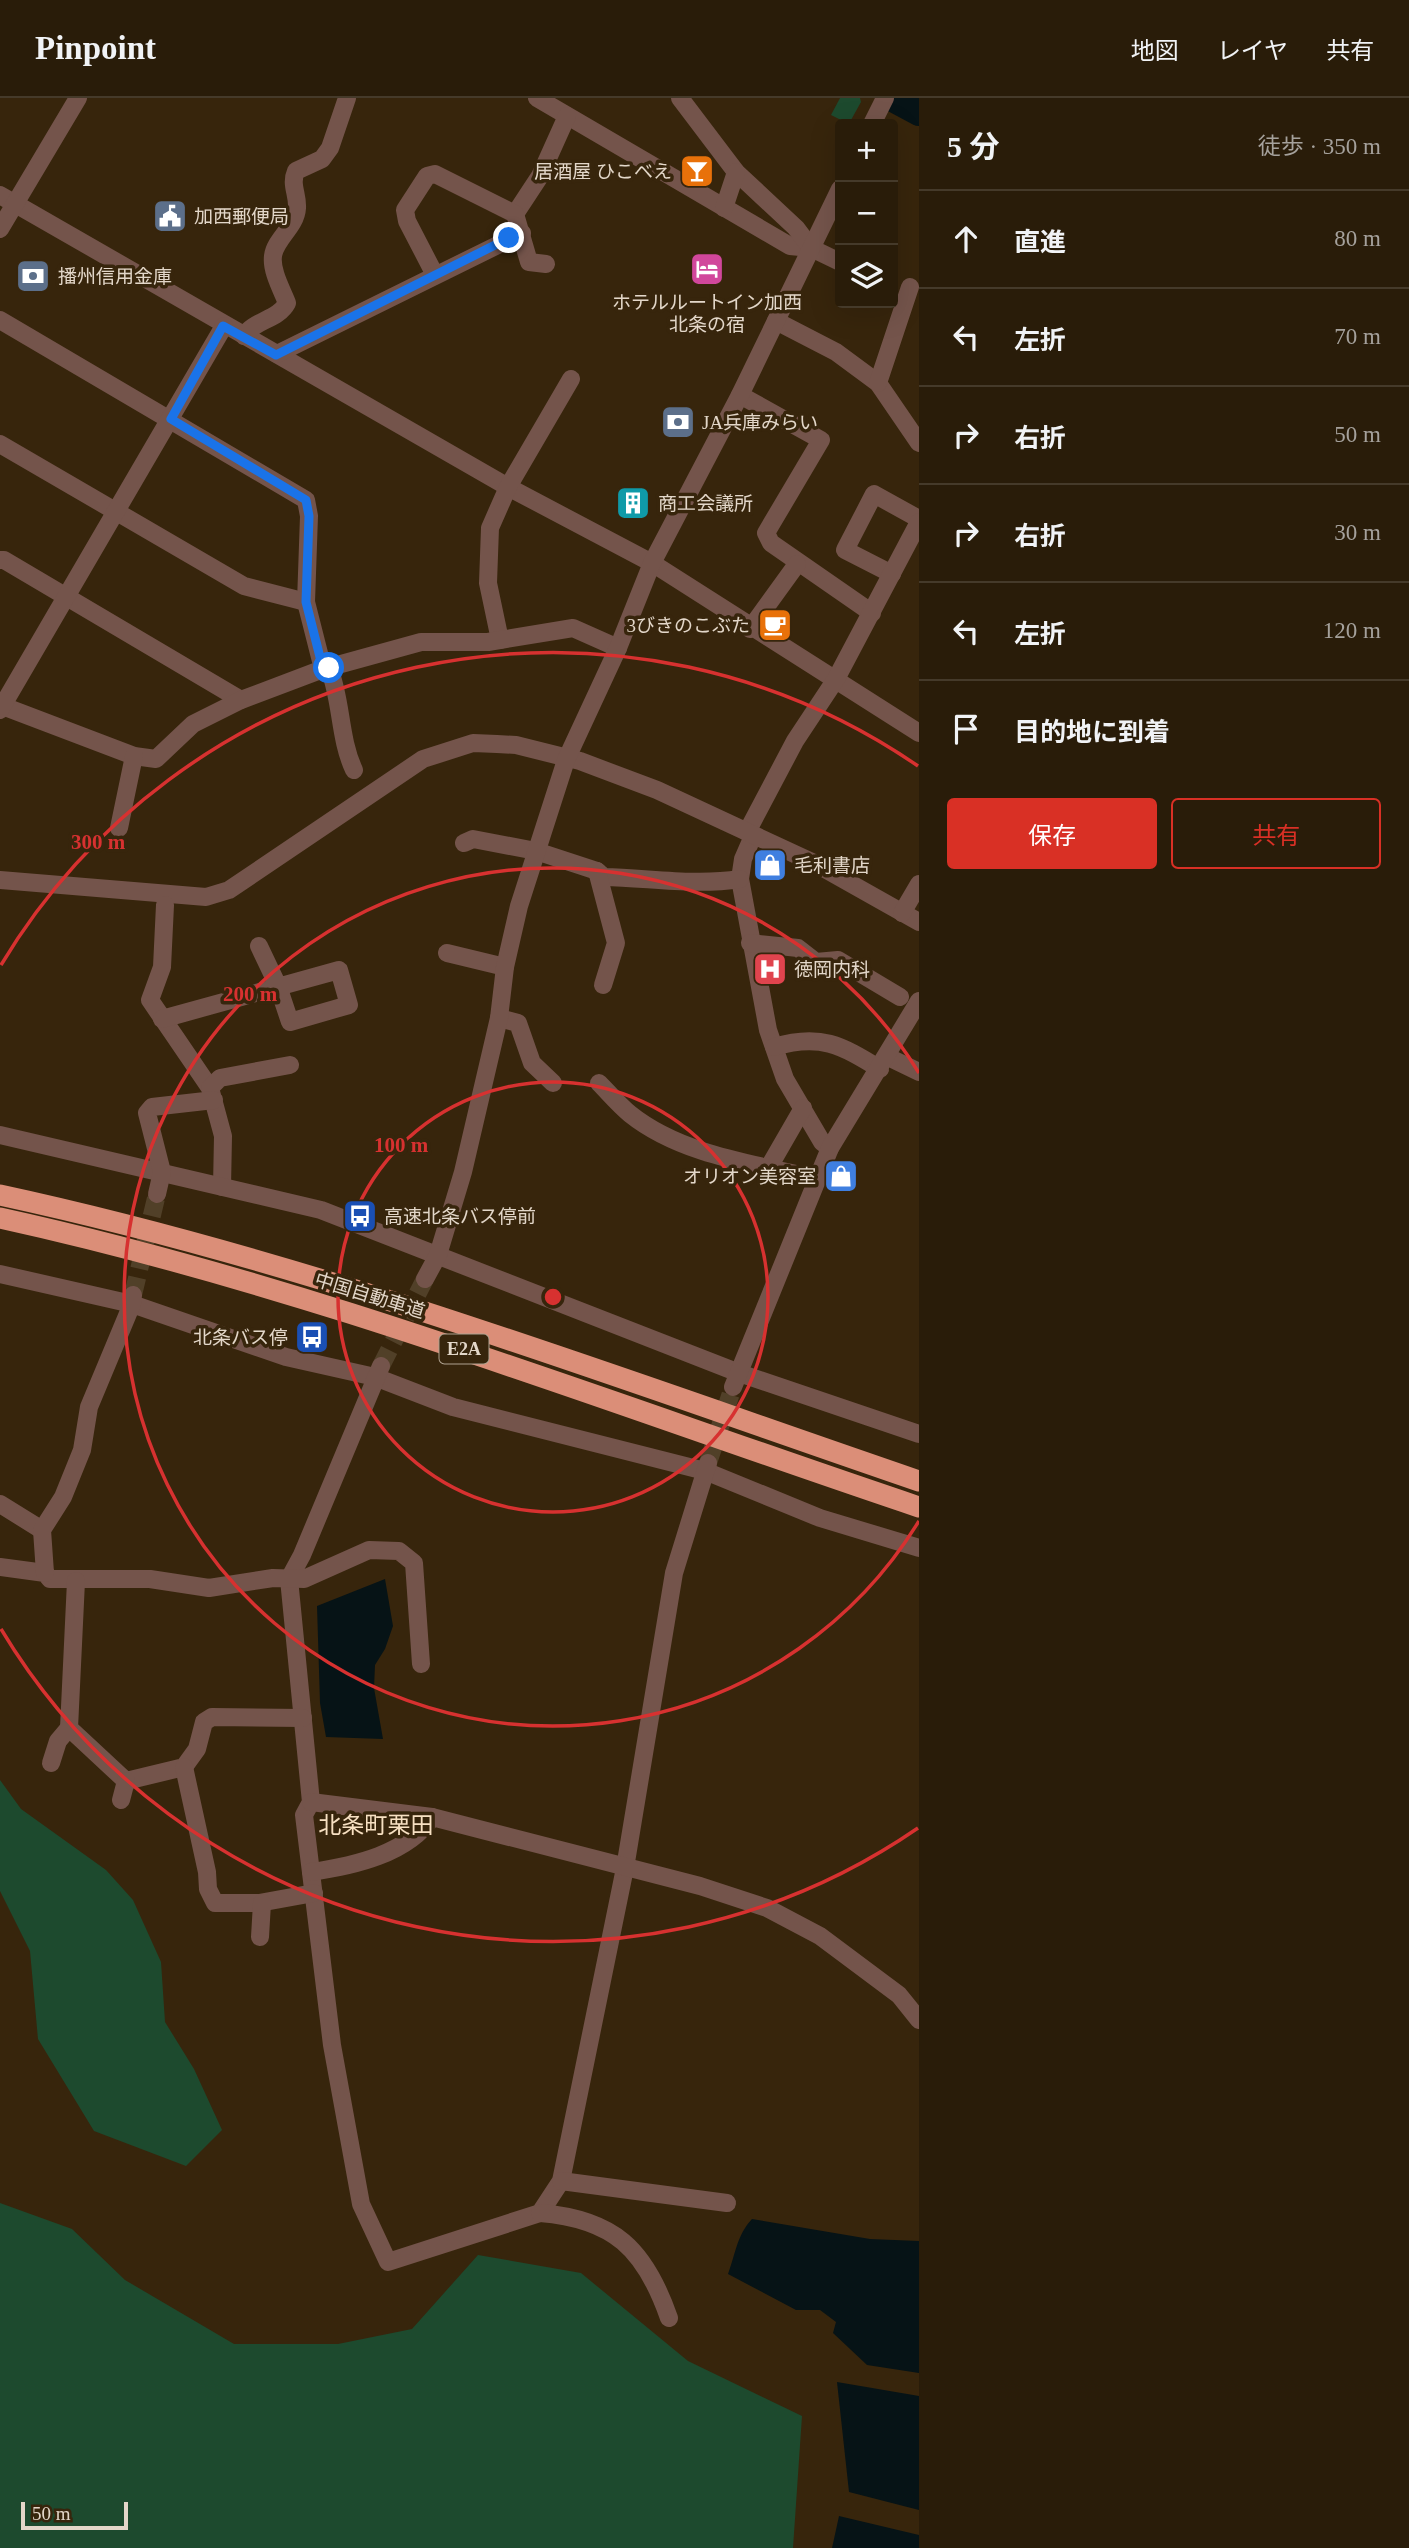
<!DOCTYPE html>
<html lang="ja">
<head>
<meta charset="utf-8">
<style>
  body { margin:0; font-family:"Times New Roman","Noto Sans JP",serif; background:#352917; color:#f1f3f6 }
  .controls { position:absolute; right:21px; top:21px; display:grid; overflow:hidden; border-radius:7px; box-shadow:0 7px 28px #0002 }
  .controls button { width:63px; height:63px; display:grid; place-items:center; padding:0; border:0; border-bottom:2px solid #453a2a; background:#291c09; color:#f1f3f6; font:35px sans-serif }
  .scale { position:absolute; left:21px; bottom:18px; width:107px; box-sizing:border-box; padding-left:7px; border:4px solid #e3d7c9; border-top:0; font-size:19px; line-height:24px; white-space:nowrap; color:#e3d7c9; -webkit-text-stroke:5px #37250c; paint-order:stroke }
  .stop { position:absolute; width:21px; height:21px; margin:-16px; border:5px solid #1a73e8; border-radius:50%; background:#fff }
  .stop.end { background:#1a73e8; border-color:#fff; box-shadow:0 2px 7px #0008 }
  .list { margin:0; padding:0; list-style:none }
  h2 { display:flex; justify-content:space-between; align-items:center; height:91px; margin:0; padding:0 28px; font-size:30px }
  h2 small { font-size:23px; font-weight:400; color:#a5a19c }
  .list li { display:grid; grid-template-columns:46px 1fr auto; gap:21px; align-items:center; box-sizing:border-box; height:98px; padding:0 28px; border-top:2px solid #453a2a }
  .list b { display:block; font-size:26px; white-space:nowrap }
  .list em { font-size:23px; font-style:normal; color:#a5a19c }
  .actions { display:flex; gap:14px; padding:21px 28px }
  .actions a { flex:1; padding:16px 0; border:2px solid #d93025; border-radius:7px; text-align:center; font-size:24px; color:#d93025 }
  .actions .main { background:#d93025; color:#fff }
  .icon { flex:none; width:38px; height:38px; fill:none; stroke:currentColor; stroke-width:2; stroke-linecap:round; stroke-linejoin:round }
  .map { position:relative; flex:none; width:919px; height:2450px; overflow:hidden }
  header { display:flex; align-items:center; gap:42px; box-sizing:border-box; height:98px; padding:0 35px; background:#291c09; border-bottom:2px solid #453a2a }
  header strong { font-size:33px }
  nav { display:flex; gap:38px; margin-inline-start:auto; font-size:24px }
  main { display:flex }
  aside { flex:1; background:#291c09 }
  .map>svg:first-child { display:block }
  .green { fill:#1d4a2e }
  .water { fill:#061316 }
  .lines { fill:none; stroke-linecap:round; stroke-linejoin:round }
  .river { stroke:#061316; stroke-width:26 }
  .minor-tunnel { stroke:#514028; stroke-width:18; stroke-dasharray:18 9; stroke-linecap:butt }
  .minor { stroke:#74544b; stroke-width:18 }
  .highway { stroke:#db8e78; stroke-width:21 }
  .route { stroke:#1a73e8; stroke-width:9 }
  .ring { fill:none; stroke:#d73130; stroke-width:3.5 }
  .labels { text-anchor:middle; stroke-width:7; stroke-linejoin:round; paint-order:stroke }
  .shield { fill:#37250c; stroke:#afa290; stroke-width:2 }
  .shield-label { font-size:18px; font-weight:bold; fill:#e3d7c9 }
  .poi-label { font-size:19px; fill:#e3d7c9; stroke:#37250c; text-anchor:start }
  .street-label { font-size:19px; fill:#e3d7c9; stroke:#37250c }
  .quarter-label { font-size:23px; fill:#f7e0c2; stroke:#37250c }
  .centre { fill:#d73130; stroke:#37250c; stroke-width:3.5 }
  .ring-label { font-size:21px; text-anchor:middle; font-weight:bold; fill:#d73130; stroke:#37250c; stroke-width:7; stroke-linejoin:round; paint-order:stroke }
</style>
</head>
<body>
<header>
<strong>Pinpoint</strong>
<nav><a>地図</a><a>レイヤ</a><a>共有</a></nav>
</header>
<main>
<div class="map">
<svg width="919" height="2450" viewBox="0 0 919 2450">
  <rect width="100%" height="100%" fill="#37250c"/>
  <!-- green -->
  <g class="green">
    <polygon points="840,0 860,0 861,4 851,22 843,23 831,17"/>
    <polygon points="0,1682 21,1711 106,1772 133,1802 161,1864 165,1924 194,1971 222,2032 186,2068 94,2033 38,1941 30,1853 0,1793"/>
    <polygon points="0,2105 72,2131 125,2182 234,2246 338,2246 412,2231 478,2157 581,2175 688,2263 802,2318 793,2450 0,2450"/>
  </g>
  <!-- water -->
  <g class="water">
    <polygon points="385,1481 393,1528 385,1551 375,1567 374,1590 383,1641 326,1639 320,1605 317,1508"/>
    <path d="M752,2121L870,2141L919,2143V2275L867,2267L833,2235L836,2224L820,2212H796L728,2176C736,2154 737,2137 752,2121Z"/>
    <polygon points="837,2284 919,2298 919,2412 849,2394"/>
    <polygon points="839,2418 919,2437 919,2450 832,2450"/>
  </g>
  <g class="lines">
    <!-- river -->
    <polyline class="river" points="891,0 919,15"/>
    <!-- minor-tunnel -->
    <g class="minor-tunnel">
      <polyline points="133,1197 157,1096"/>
      <polyline points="381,1268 425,1181"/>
      <polyline points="708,1365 733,1289"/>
    </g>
    <!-- minor -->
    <g class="minor">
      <polyline points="537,0 790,148 811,150 840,164"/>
      <polyline points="680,0 736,74 796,130 811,150"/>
      <polyline points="872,26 885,0"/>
      <polyline points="0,97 508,389 652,465 919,635"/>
      <polyline points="724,110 736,74"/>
      <polyline points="515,116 540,78 567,18"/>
      <polyline points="0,131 78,0"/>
      <polyline points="435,177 407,123 405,112 427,78 435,76 515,116 529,164 546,166"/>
      <polyline points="0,222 306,402 309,418 306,504 323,571"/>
      <polyline points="776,223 836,254 878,285 919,345"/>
      <path d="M244,238C254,222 278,222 287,205C282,192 271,173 273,158C275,141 296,129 297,110C298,96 290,87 296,73L322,61L330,50L347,0"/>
      <polyline points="277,256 522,135"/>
      <polyline points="878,285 910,189"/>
      <polyline points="740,297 821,342 766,435 771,445 872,515"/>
      <polyline points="0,346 244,488 306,504"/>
      <polyline points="0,462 4,462 241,602"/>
      <polyline points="892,476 845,452 874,396 919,421"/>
      <polyline points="750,531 797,466"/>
      <polyline points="500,542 488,485 490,430 508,389 571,281"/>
      <path d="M329,570C342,603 339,640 354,672"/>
      <polyline points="0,607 134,658 156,661 193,626 241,602 323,571 421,544 488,544 573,530 618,550"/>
      <polyline points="0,612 224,228"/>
      <polyline points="119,730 134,658"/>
      <polyline points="747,734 795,643 836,581 919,424"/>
      <polyline points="753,738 743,761 740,781 768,932 785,981 822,1044 830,1050"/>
      <path d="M464,745L473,741L536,753L597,773L604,779C650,780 695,788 740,781"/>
      <polyline points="597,773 616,845 603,887"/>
      <polyline points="0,782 206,799 229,792 423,661 473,645 497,646 516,647 580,663 657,692 816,766 919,824"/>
      <polyline points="165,807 162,869 150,902 210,990 223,1038 222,1089"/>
      <polyline points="902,815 919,786"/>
      <polyline points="750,845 798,850 816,864 838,862 900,899"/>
      <polyline points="447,855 505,869"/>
      <polyline points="499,920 518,925 532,965 553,985"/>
      <polyline points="162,921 339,872 349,907 290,924 278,888 259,848"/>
      <path d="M774,949C820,935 841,947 880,971"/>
      <polyline points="888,959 919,974"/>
      <path d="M599,985C609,995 619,1007 630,1016C681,1057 755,1066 818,1081"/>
      <polyline points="210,990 220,980 290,967"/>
      <polyline points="0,1037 321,1112 739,1275 919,1336"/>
      <polyline points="769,1069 803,1010"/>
      <polyline points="157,1096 162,1074 147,1015 152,1009 214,1002"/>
      <polyline points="0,1176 132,1206 286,1259 375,1279 453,1309 705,1373 820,1420 919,1450"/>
      <polyline points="425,1181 438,1157 463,1074 499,920 505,869 519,808 566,662 618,550 652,465 740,297 840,91"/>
      <polyline points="381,1268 302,1457 289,1481 311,1704 304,1717 332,1947 361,2106 388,2164 540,2115 561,2083 625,1770 674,1475 708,1365"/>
      <polyline points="733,1289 830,1050 919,903"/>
      <polyline points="0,1406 42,1432"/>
      <polyline points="0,1469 45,1475 50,1481 150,1481 209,1490 273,1480 304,1481 369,1452 399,1453 414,1465 421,1566"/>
      <polyline points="45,1475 42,1432 63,1399 82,1352 89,1309 132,1206 133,1197"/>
      <polyline points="76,1483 69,1630 126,1683 184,1669 197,1651 204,1624 212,1619 303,1620"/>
      <polyline points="51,1665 58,1643 69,1630"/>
      <polyline points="184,1669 207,1774 208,1791 215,1805 259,1805 314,1795"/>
      <polyline points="121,1702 126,1683"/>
      <polyline points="311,1704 432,1719 700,1788 767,1810 820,1838 899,1897 919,1922"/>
      <path d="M311,1774C353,1768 408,1756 432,1719"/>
      <polyline points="260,1839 262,1805"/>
      <polyline points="561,2083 727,2105"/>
      <path d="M540,2115C614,2121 645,2151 669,2220"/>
    </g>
    <!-- highway -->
    <g class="highway">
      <path d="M0,1097C315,1165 615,1279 919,1383"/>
      <path d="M0,1120C315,1189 614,1307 919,1409"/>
    </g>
  </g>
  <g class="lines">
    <!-- route -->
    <polyline class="route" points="329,570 323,571 306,504 309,418 306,402 171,321 223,228 276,257 509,140"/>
  </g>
  <!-- distance rings -->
  <g class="ring">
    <circle cx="553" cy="1199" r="215"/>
    <path d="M919 1423A429 429 0 1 1 919 975"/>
    <path d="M918 1730A644 644 0 0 1 1 1531M1 867A644 644 0 0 1 918 668"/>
  </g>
  <!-- icons -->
  <defs>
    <g id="bar-square" transform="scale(1.75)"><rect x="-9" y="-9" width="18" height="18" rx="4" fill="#e8710a" stroke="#37250c"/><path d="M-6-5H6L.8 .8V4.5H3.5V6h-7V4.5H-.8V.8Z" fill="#fff"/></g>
    <g id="civic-square" transform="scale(1.75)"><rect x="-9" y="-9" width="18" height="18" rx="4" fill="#5c6f8a" stroke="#37250c"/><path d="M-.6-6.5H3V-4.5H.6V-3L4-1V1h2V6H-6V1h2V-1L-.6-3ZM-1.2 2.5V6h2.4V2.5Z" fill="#fff"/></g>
    <g id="hotel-square" transform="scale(1.75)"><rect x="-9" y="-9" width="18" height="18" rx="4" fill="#d1479c" stroke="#37250c"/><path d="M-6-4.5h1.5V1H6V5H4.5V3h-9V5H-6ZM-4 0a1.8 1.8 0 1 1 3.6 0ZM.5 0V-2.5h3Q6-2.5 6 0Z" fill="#fff"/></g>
    <g id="bank-square" transform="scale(1.75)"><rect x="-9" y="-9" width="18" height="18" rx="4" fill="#5c6f8a" stroke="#37250c"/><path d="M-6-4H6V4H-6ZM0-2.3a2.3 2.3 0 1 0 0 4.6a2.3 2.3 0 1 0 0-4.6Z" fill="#fff"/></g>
    <g id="building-square" transform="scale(1.75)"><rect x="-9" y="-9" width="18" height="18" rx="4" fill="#0f9aa8" stroke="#37250c"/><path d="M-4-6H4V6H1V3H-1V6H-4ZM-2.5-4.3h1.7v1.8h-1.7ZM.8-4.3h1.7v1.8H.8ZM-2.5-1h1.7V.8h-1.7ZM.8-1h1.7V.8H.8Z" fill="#fff"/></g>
    <g id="cafe-square" transform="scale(1.75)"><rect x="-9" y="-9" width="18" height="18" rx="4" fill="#e8710a" stroke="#37250c"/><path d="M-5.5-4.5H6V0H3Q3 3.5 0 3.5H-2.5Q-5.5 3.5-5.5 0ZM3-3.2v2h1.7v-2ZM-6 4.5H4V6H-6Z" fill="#fff"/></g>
    <g id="shop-square" transform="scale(1.75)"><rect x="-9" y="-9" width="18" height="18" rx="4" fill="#3f7fe0" stroke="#37250c"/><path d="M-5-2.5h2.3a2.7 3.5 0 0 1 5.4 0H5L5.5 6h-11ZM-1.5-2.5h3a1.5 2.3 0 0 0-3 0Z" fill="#fff"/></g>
    <g id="hospital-square" transform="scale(1.75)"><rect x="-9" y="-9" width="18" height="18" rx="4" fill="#e0444e" stroke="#37250c"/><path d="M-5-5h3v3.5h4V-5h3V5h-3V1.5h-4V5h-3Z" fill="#fff"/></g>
    <g id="bus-square" transform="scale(1.75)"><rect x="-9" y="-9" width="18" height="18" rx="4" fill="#1a4fb4" stroke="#37250c"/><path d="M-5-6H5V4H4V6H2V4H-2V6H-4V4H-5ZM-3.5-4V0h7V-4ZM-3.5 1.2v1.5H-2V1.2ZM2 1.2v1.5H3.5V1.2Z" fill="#fff"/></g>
  </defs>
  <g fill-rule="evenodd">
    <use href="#bar-square" x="697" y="73"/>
    <use href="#civic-square" x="170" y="118"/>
    <use href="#hotel-square" x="707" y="171"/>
    <use href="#bank-square" x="33" y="178"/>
    <use href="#bank-square" x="678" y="324"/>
    <use href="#building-square" x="633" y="405"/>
    <use href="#cafe-square" x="775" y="527"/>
    <use href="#shop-square" x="770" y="767"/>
    <use href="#hospital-square" x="770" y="871"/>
    <use href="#shop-square" x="841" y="1078"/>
    <use href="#bus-square" x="360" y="1118"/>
    <use href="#bus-square" x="312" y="1239"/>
  </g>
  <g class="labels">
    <!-- shield labels -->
    <rect class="shield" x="439.5" y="1236.5" width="49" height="29" rx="5"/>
    <g class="shield-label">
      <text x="464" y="1257">E2A</text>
    </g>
    <!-- poi labels -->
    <g class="poi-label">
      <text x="672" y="80" text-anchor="end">居酒屋 ひこべえ</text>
      <text x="194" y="125">加西郵便局</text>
      <text x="58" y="185">播州信用金庫</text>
      <text x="707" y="211" text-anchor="middle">ホテルルートイン加西<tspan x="707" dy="22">北条の宿</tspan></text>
      <text x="702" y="331">JA兵庫みらい</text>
      <text x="658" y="412">商工会議所</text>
      <text x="750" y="534" text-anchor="end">3びきのこぶた</text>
      <text x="794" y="774">毛利書店</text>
      <text x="794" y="878">徳岡内科</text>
      <text x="816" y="1085" text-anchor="end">オリオン美容室</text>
      <text x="384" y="1125">高速北条バス停前</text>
      <text x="288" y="1246" text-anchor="end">北条バス停</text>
    </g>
    <!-- street labels -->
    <g class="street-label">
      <text transform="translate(370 1197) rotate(17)" y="7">中国自動車道</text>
    </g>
    <!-- quarter labels -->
    <g class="quarter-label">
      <text x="376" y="1735">北条町栗田</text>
    </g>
  </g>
  <circle cx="553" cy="1199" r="10" class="centre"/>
  <g class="ring-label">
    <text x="98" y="751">300 m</text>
    <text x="250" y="903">200 m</text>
    <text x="401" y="1054">100 m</text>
  </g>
</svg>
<div class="controls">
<button>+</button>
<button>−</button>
<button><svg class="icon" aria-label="layers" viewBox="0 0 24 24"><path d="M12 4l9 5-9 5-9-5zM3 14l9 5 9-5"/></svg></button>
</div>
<div class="scale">50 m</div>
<div class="stop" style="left:329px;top:570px"></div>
<div class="stop end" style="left:509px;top:140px"></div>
</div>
<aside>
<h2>5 分<small>徒歩 · 350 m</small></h2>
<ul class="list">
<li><svg class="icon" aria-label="ahead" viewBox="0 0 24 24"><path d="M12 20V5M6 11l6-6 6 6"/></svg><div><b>直進</b></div><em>80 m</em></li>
<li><svg class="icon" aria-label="left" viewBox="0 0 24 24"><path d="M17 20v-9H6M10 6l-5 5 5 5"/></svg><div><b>左折</b></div><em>70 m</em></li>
<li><svg class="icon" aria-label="right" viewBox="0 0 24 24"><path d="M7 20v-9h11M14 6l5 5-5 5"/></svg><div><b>右折</b></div><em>50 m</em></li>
<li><svg class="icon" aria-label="right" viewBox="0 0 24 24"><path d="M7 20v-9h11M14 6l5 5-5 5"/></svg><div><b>右折</b></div><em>30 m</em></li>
<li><svg class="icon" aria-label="left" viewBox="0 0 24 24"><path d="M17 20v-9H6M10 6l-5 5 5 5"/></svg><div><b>左折</b></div><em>120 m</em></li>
<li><svg class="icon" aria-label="arrive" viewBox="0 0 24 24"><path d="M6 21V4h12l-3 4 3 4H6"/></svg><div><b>目的地に到着</b></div></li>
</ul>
<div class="actions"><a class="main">保存</a><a>共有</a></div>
</aside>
</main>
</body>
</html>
